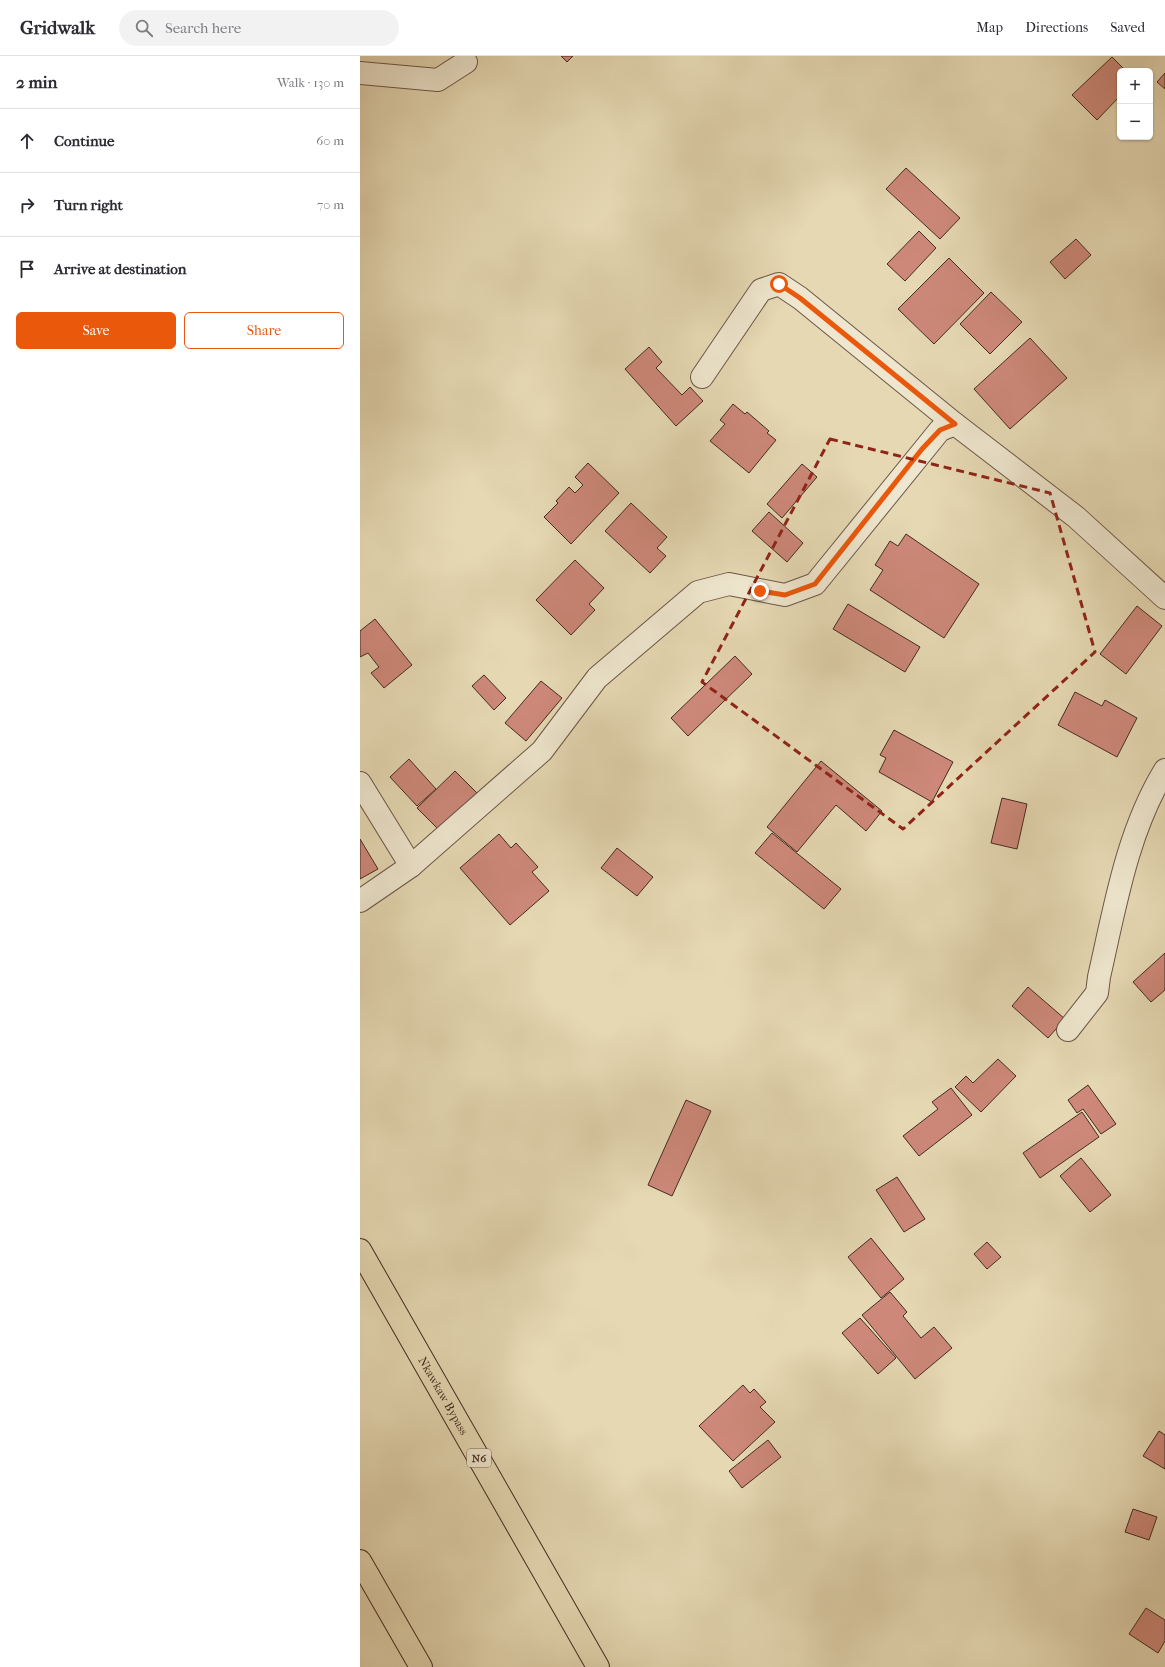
<!DOCTYPE html>
<html lang="en">
<head>
<meta charset="utf-8">
<style>
  body { margin:0; font-family:"IM FELL French Canon",serif; background:#f2f2f3; color:#2b2b33 }
  .controls { position:absolute; right:12px; top:12px; display:grid; overflow:hidden; border-radius:6px; box-shadow:0 1px 3px #0004 }
  .controls button { width:36px; height:36px; display:grid; place-items:center; padding:0; border:0; border-bottom:1px solid #e1e1e2; background:#fff; color:#2b2b33; font:20px sans-serif }
  .stop { position:absolute; width:12px; height:12px; margin:-9px; border:3px solid #ea580c; border-radius:50%; background:#fff }
  .stop.end { background:#ea580c; border-color:#fff; box-shadow:0 1px 4px #0008 }
  .list { margin:0; padding:0; list-style:none }
  h2 { display:flex; justify-content:space-between; align-items:center; height:52px; margin:0; padding:0 16px; font-size:17px }
  h2 small { font-size:13px; font-weight:400; color:#7c7c81 }
  .list li { display:grid; grid-template-columns:26px 1fr auto; gap:12px; align-items:center; box-sizing:border-box; height:64px; padding:0 16px; border-top:1px solid #e1e1e2 }
  .list b { display:block; font-size:15px; white-space:nowrap }
  .list em { font-size:13px; font-style:normal; color:#7c7c81 }
  .actions { display:flex; gap:8px; padding:12px 16px }
  .actions a { flex:1; padding:9px 0; border:1px solid #ea580c; border-radius:6px; text-align:center; font-size:14px; color:#ea580c }
  .actions .main { background:#ea580c; color:#fff }
  .icon { flex:none; width:22px; height:22px; fill:none; stroke:currentColor; stroke-width:2; stroke-linecap:round; stroke-linejoin:round }
  .map { position:relative; flex:none; width:805px; height:1611px; overflow:hidden }
  header { display:flex; align-items:center; gap:24px; box-sizing:border-box; height:56px; padding:0 20px; background:#fff; border-bottom:1px solid #e1e1e2 }
  header strong { font-size:19px }
  nav { display:flex; gap:22px; margin-inline-start:auto; font-size:14px }
  .search { width:280px; height:36px; background:#f2f2f3; display:flex; align-items:center; gap:10px; box-sizing:border-box; padding:0 14px; border-radius:22px; color:#7c7c81; font-size:15px }
  main { display:flex }
  aside { flex:1; background:#fff }
  .map>svg:first-child { display:block }
  .building { fill:#cd8879; stroke:#442b21 }
  .lines { fill:none; stroke-linecap:round; stroke-linejoin:round }
  .minor-casing { stroke:#6c5646; stroke-width:24 }
  .highway-casing { stroke:#442b21; stroke-width:24 }
  .minor { stroke:#eee6ce; stroke-width:22 }
  .highway { stroke:#e5d8b3; stroke-width:22 }
  .route { stroke:#ea580c; stroke-width:5 }
  .marked { fill:none; stroke:#8f2418; stroke-width:3; stroke-dasharray:8 5; stroke-linejoin:round }
  .labels { text-anchor:middle; stroke-width:3; stroke-linejoin:round; paint-order:stroke }
  .shield { fill:#eee6ce; stroke:#776355; stroke-width:1 }
  .shield-label { font-size:11px; font-weight:bold; fill:#442b21 }
  .street-label { font-size:12px; fill:#442b21; stroke:#eee6ce }
</style>
</head>
<body>
<header>
<strong>Gridwalk</strong>
<div class="search"><svg class="icon" aria-label="search" viewBox="0 0 24 24"><circle cx="10" cy="10" r="6"/><path d="M15 15l6 6"/></svg>Search here</div>
<nav><a>Map</a><a>Directions</a><a>Saved</a></nav>
</header>
<main>
<aside>
<h2>2 min<small>Walk · 130 m</small></h2>
<ul class="list">
<li><svg class="icon" aria-label="ahead" viewBox="0 0 24 24"><path d="M12 20V5M6 11l6-6 6 6"/></svg><div><b>Continue</b></div><em>60 m</em></li>
<li><svg class="icon" aria-label="right" viewBox="0 0 24 24"><path d="M7 20v-9h11M14 6l5 5-5 5"/></svg><div><b>Turn right</b></div><em>70 m</em></li>
<li><svg class="icon" aria-label="arrive" viewBox="0 0 24 24"><path d="M6 21V4h12l-3 4 3 4H6"/></svg><div><b>Arrive at destination</b></div></li>
</ul>
<div class="actions"><a class="main">Save</a><a>Share</a></div>
</aside>
<div class="map">
<svg width="805" height="1611" viewBox="0 0 805 1611">
  <rect width="100%" height="100%" fill="#e5d8b3"/>
  <filter id="stains"><feTurbulence type="fractalNoise" baseFrequency=".005" numOctaves="4"/><feColorMatrix values="0 0 0 0 .2 0 0 0 0 .09 0 0 0 0 .02 0 0 0 .5 -.17"/></filter>
  <radialGradient id="worn" r=".72"><stop offset=".6" stop-color="#630" stop-opacity="0"/><stop offset="1" stop-color="#630" stop-opacity=".3"/></radialGradient>
  <!-- building -->
  <g class="building">
    <polygon points="201,0 213,0 207,6"/>
    <polygon points="752,1 766,15 760,15 760,40 737,64 712,39"/>
    <polygon points="805,17 805,33 797,26"/>
    <polygon points="546,112 600,162 580,183 526,133"/>
    <polygon points="559,175 576,192 545,225 527,208"/>
    <polygon points="716,183 731,199 705,223 690,206"/>
    <polygon points="589,202 624,237 574,288 538,253"/>
    <polygon points="631,236 662,266 630,298 600,268"/>
    <polygon points="670,282 707,322 650,373 614,333"/>
    <polygon points="289,291 302,306 296,312 322,339 330,331 343,345 316,370 265,313"/>
    <polygon points="373,348 385,358 387,356 409,375 407,377 416,384 389,417 350,385 365,368 360,364"/>
    <polygon points="228,407 259,437 211,488 184,461 198,447 196,445 209,431 215,437 223,429 215,421"/>
    <polygon points="442,408 457,421 422,462 407,448"/>
    <polygon points="271,447 307,481 297,492 306,500 290,517 245,475"/>
    <polygon points="409,456 443,487 427,506 392,475"/>
    <polygon points="546,478 619,528 584,582 510,534 523,514 515,509 530,485 538,490"/>
    <polygon points="215,504 244,532 229,548 235,554 211,579 176,544"/>
    <polygon points="488,548 560,591 545,616 473,573"/>
    <polygon points="777,550 802,570 766,618 740,598"/>
    <polygon points="15,563 52,609 24,632 11,617 19,611 8,597 0,601 0,575"/>
    <polygon points="375,600 392,618 328,680 311,662"/>
    <polygon points="124,619 146,642 134,654 112,630"/>
    <polygon points="181,625 202,642 166,685 145,667"/>
    <polygon points="715,636 742,650 745,644 777,662 757,701 698,669"/>
    <polygon points="534,674 593,706 572,746 519,716 526,702 520,699"/>
    <polygon points="49,703 76,733 57,750 30,721"/>
    <polygon points="461,705 522,755 506,775 476,749 437,796 407,771"/>
    <polygon points="95,715 117,737 79,774 57,752"/>
    <polygon points="642,742 667,748 657,793 631,787"/>
    <polygon points="412,777 481,833 464,853 395,797"/>
    <polygon points="139,778 151,792 156,787 178,811 172,816 189,835 150,869 100,812"/>
    <polygon points="0,783 18,813 0,823"/>
    <polygon points="257,792 293,821 277,840 241,812"/>
    <polygon points="805,897 805,934 791,946 773,926"/>
    <polygon points="668,931 705,963 688,982 652,950"/>
    <polygon points="638,1003 656,1020 621,1056 595,1031 606,1020 613,1027"/>
    <polygon points="728,1029 756,1068 741,1078 723,1053 717,1057 708,1044"/>
    <polygon points="591,1032 612,1059 559,1100 543,1080 578,1053 572,1046"/>
    <polygon points="326,1044 351,1055 312,1140 288,1129"/>
    <polygon points="722,1056 739,1081 680,1122 663,1097"/>
    <polygon points="721,1102 751,1139 730,1156 700,1120"/>
    <polygon points="537,1121 565,1163 544,1176 516,1134"/>
    <polygon points="511,1182 544,1223 521,1242 488,1201"/>
    <polygon points="627,1186 641,1201 627,1213 614,1198"/>
    <polygon points="530,1236 547,1256 543,1260 561,1282 574,1271 592,1292 555,1323 502,1259"/>
    <polygon points="500,1262 536,1302 518,1318 482,1277"/>
    <polygon points="383,1329 390,1337 394,1333 406,1346 400,1351 415,1366 373,1405 339,1370"/>
    <polygon points="799,1375 805,1379 805,1413 783,1400"/>
    <polygon points="408,1384 421,1401 382,1432 369,1415"/>
    <polygon points="773,1453 797,1461 789,1484 765,1476"/>
    <polygon points="786,1552 805,1564 805,1585 798,1597 769,1578"/>
  </g>
  <g class="lines">
    <!-- minor casing -->
    <g class="minor-casing">
      <g id="minor">
        <polyline points="0,17 78,24 106,6"/>
        <polyline points="342,321 401,234 419,228 440,242 595,368"/>
        <polyline points="0,727 51,810"/>
        <polyline points="0,845 51,810 182,695 237,622 338,536 369,528 425,539 455,528 580,374 595,368 716,461 805,542"/>
        <path d="M708,974L737,937L739,921C755,851 767,776 805,714"/>
      </g>
    </g>
    <!-- highway casing -->
    <g class="highway-casing">
      <g id="highway">
        <path id="s1" d="M0,1194L238,1611"/>
        <polyline points="0,1505 61,1611"/>
      </g>
    </g>
    <!-- minor -->
    <use href="#minor" class="minor"/>
    <!-- highway -->
    <use href="#highway" class="highway"/>
  </g>
  <g class="lines">
    <!-- route -->
    <polyline class="route" points="400,535 425,539 455,528 562,393 580,374 595,368 440,242 419,228"/>
  </g>
  <!-- marked area -->
  <path class="marked" d="M470,383L690,437L735,596L543,773L342,626Z"/>
  <g class="labels">
    <!-- shield labels -->
    <rect class="shield" x="107" y="1393" width="24" height="18" rx="3"/>
    <g class="shield-label">
      <text x="119" y="1406">N6</text>
    </g>
    <!-- street labels -->
    <g class="street-label">
      <text dy="4" stroke="none"><textPath href="#s1" startOffset="168">Nkawkaw Bypass</textPath></text>
    </g>
  </g>
  <rect width="100%" height="100%" filter="url(#stains)"/>
  <rect width="100%" height="100%" fill="url(#worn)"/>
</svg>
<div class="controls">
<button>+</button>
<button>−</button>
</div>
<div class="stop" style="left:419px;top:228px"></div>
<div class="stop end" style="left:400px;top:535px"></div>
</div>
</main>
</body>
</html>
